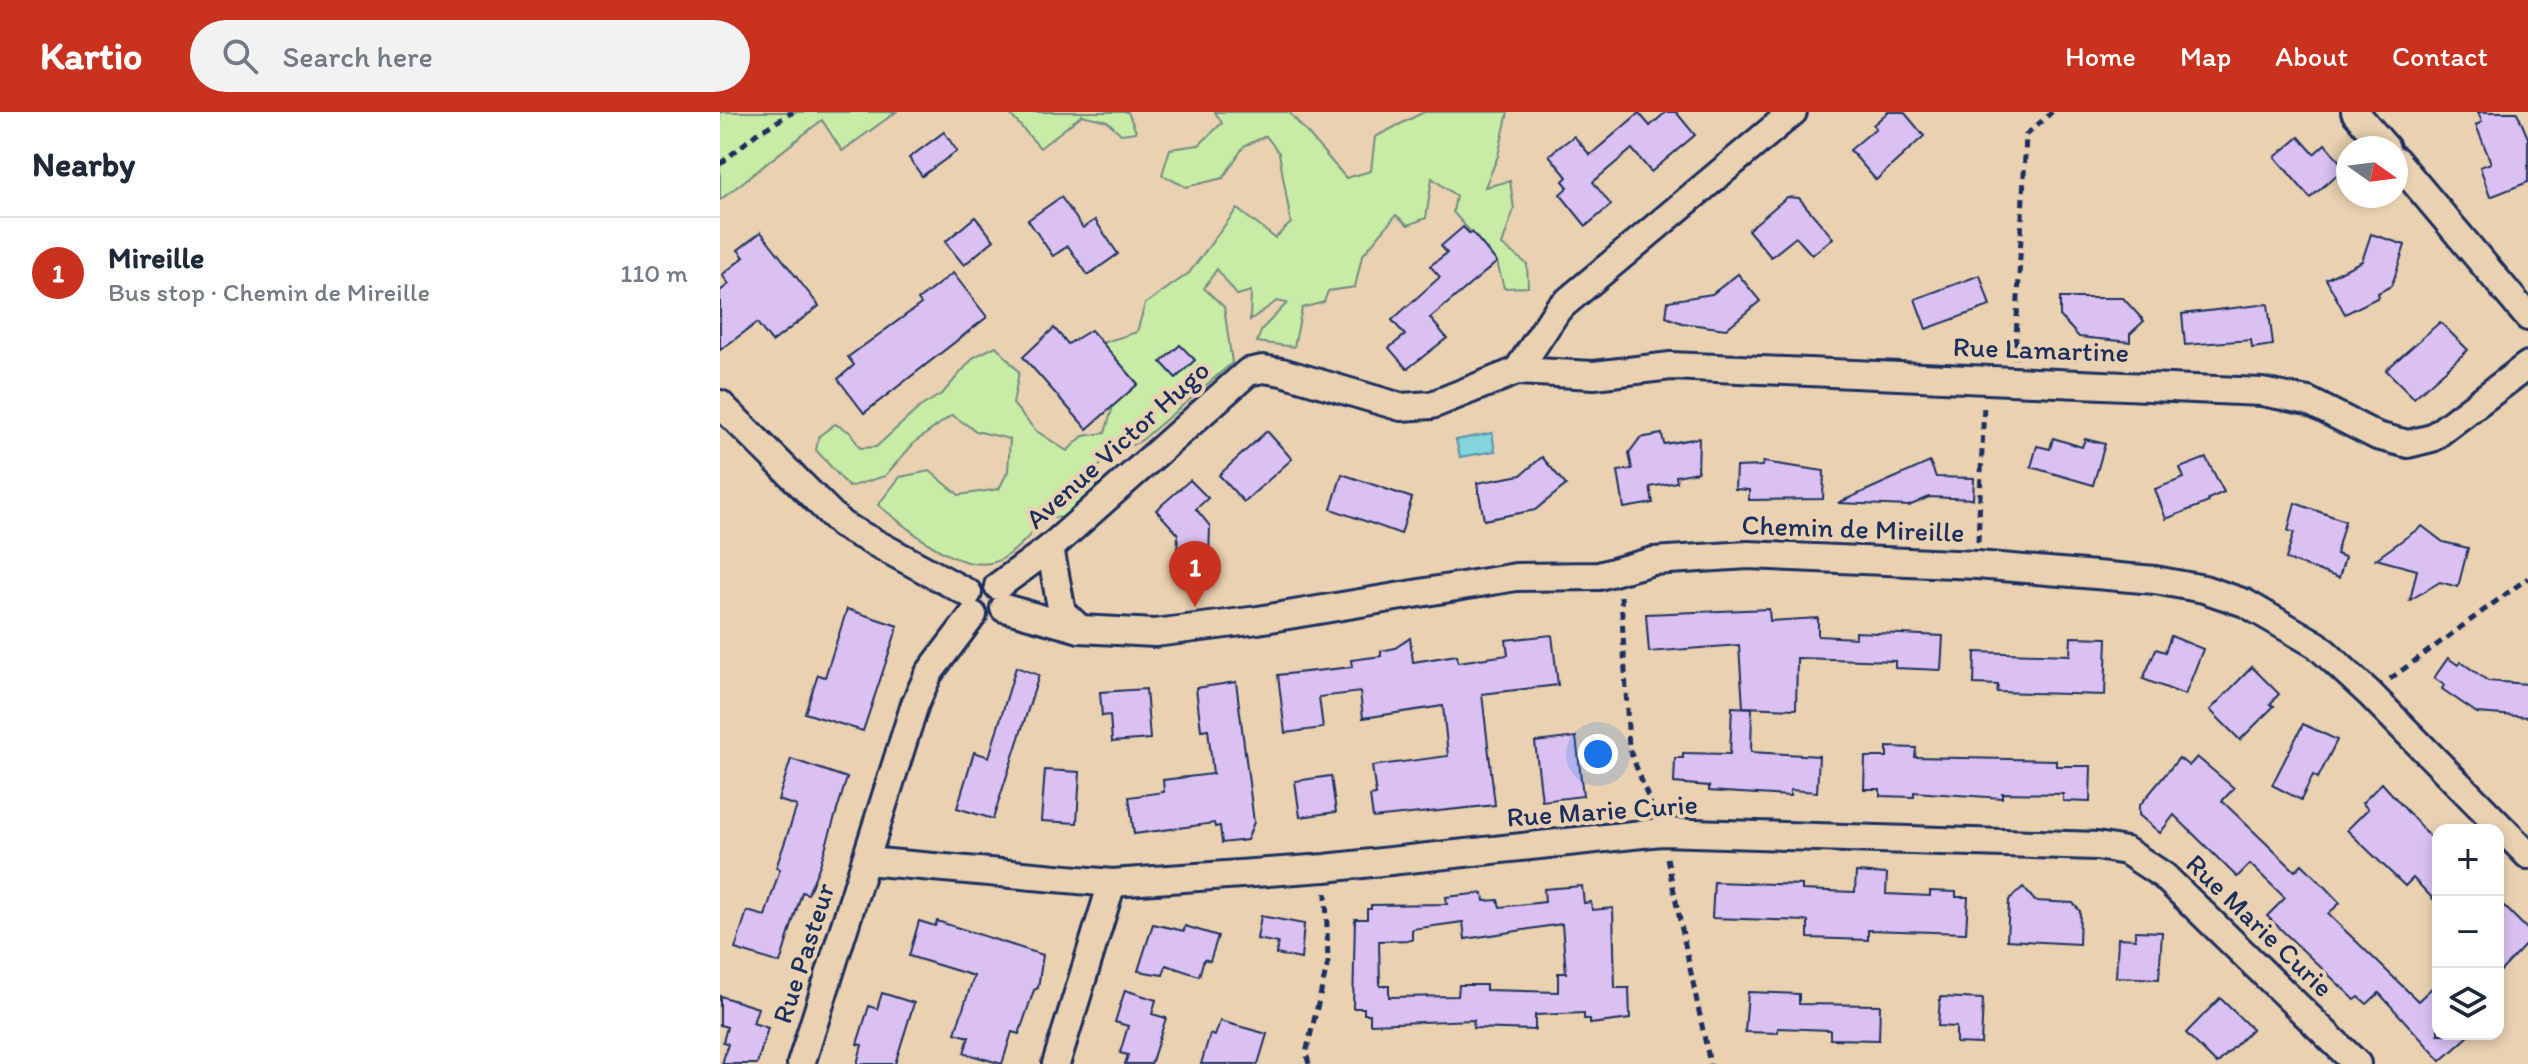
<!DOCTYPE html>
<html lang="en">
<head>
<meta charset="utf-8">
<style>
  body { margin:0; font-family:Itim,sans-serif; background:#f2f2f3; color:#1f2937 }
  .controls { position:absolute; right:24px; bottom:24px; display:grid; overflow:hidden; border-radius:16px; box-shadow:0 4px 12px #0003 }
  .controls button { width:72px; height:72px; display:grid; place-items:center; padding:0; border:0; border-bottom:2px solid #e0e1e3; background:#fff; color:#1f2937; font:40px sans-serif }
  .compass { position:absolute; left:1616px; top:24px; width:72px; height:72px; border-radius:50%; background:#fff; box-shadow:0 4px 12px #0003; rotate:104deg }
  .you { position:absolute; left:878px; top:642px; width:28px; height:28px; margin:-20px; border:6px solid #fff; border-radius:50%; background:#1a73e8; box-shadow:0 0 0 12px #1a73e833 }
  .badge { display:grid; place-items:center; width:52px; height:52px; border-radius:50%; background:#c8321e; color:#fff; font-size:26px; font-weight:700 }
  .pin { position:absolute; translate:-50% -66px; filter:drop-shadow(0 2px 4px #0008) }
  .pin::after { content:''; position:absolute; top:42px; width:28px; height:24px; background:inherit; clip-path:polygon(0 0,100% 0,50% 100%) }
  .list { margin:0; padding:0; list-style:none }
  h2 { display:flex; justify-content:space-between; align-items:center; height:104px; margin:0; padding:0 32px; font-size:34px }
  h2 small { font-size:26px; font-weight:400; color:#747a83 }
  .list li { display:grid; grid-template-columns:52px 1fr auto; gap:24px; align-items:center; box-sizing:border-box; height:112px; padding:0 32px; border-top:2px solid #e0e1e3 }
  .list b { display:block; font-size:30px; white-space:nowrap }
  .list p { margin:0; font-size:26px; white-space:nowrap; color:#747a83 }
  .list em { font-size:26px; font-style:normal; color:#747a83 }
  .icon { flex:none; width:44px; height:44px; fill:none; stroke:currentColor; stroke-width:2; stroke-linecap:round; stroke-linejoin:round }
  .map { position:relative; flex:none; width:1808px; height:952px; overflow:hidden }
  header { display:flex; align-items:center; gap:48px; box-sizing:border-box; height:112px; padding:0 40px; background:#c8321e; color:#fff }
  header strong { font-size:38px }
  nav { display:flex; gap:44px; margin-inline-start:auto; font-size:28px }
  .search { width:560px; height:72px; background:#f2f2f3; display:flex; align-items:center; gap:20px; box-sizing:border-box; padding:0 28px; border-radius:44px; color:#747a83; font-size:30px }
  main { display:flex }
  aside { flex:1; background:#fff }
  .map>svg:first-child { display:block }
  .green { fill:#c8eba5; stroke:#728d82; stroke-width:2 }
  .water { fill:#83d4db; stroke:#5992a9; stroke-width:2 }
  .building { fill:#dac1f1; stroke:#1b2f5e; stroke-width:2; fill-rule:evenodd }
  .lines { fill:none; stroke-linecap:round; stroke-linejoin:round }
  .minor-casing { stroke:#1b2f5e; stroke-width:32 }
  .path { stroke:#1b2f5e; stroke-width:5; stroke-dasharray:8 6; stroke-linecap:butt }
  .minor { stroke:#e9d1b1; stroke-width:26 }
  .labels { text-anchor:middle; stroke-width:8; stroke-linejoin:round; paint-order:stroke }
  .street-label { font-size:28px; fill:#1b2f5e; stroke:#e9d1b1 }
</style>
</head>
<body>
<header>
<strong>Kartio</strong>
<div class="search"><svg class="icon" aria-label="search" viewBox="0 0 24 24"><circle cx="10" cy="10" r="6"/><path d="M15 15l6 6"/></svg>Search here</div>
<nav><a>Home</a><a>Map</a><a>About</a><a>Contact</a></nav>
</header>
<main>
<aside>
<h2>Nearby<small></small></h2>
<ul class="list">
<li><span class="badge">1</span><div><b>Mireille</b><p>Bus stop · Chemin de Mireille</p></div><em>110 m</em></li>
</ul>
</aside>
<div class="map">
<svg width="1808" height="952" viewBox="0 0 1808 952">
  <rect width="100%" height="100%" fill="#e9d1b1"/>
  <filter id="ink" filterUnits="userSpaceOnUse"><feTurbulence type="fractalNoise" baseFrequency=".0125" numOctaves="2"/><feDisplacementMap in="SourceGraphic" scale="16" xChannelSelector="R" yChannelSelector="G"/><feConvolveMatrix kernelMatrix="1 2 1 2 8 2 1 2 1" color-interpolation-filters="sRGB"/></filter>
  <g filter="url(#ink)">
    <!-- green -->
    <g class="green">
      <polygon points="0,0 176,0 122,39 102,8 0,88"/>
      <polygon points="288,0 408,0 416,20 401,22 387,9 362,3 320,36"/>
      <path d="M495,0H569L626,66L651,59L655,25L704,0H788L778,44L765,75L790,69L794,97L782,133L807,152L808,175L784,176L777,150L733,100L736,84L712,66L706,106L688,113L676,103L642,144L635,175L608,179L604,190L582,196L574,235L537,230L542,217L567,191L557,189L530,208L531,179L517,183L497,157L484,176L504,195L512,251L422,328L385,346L372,365L377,375L350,407L328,404C315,416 303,433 288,443C248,474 189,416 158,393L180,365L210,359L239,383L279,377L288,359L290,327L256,319L232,303L195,330L165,364L129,375L96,338L99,324L115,312L130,320L140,336L156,335L200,295L223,281L254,245L276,234L299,260L293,292L315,318L347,339L363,324L385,321L393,294L418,272L382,231L417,220L425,192L469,161L517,97L555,126L571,111L559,41L546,24L524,34L503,66L466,75L442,63L450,37L479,33L502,11Z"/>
    </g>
    <!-- water -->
    <polygon class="water" points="772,321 775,339 740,345 736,328"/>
    <!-- building -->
    <g class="building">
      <polygon points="946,0 956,0 975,23 931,60 912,37 873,70 891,93 866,114 840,82 848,75 843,69 847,65 829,43 854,24 870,43 919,1 930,14"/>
      <polygon points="1168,0 1184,0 1204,24 1156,68 1130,38 1156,16 1153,13"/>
      <polygon points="1758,0 1797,0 1808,26 1808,70 1770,85 1760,55 1771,51 1756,13 1762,10"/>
      <polygon points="224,20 237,39 202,64 189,46"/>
      <polygon points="1579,25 1594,42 1605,32 1625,56 1590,86 1555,45"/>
      <polygon points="341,85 363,116 375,108 398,142 368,163 348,134 333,144 308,108"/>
      <polygon points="1067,85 1079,86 1113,126 1092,143 1076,125 1051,145 1028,118"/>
      <polygon points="255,105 274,128 244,153 225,130"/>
      <polygon points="743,115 750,122 752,120 777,150 710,206 727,226 687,257 669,236 685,223 672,208 720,165 710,154 727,141 721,134"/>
      <polygon points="41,120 99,194 52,230 37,211 0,238 0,179 9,172 2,163 24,145 18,138"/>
      <polygon points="1651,122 1685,133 1674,167 1671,174 1658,181 1659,185 1625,202 1606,167 1642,149"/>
      <polygon points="233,161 267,205 144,301 118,267 134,253 128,245 201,192 198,188"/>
      <polygon points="1018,162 1040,189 1006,217 962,211 946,205 948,189 992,182"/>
      <polygon points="1260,163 1270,194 1206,217 1195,187"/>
      <polygon points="1340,186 1403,186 1424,209 1410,222 1410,230 1359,225 1340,204"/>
      <polygon points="1548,192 1553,233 1532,236 1531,228 1465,233 1462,202"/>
      <polygon points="1720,210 1748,238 1694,286 1666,258"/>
      <polygon points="334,216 348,232 371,218 418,272 367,317 303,245"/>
      <polygon points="460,233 475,248 456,266 441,250"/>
      <polygon points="547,319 572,347 524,390 499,363"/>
      <polygon points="942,322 944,332 979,326 978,360 956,364 957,370 930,375 933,391 904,396 898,359 912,357 909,341 920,326"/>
      <polygon points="1333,326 1362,335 1365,327 1385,332 1373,373 1311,355 1317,334 1330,337"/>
      <polygon points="822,345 846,373 815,398 764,408 757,371 801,363"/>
      <polygon points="1486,346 1504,380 1488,387 1489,390 1446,407 1435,377 1464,366 1460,356"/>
      <polygon points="1043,350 1104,359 1103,387 1029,388 1029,378 1015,377 1016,355 1042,354"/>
      <polygon points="1210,350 1216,365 1254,366 1253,387 1209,385 1189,394 1118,391"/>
      <polygon points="622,362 692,386 681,422 611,397"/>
      <polygon points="470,368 488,386 476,397 490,414 489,447 457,445 458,422 436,398"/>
      <polygon points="1575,391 1625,409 1616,442 1625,445 1619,466 1566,447 1574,420 1568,419"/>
      <polygon points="1702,414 1723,430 1748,436 1738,475 1720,470 1690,488 1697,458 1656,447"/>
      <polygon points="127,497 178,514 143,619 85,601 98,563 105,565"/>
      <polygon points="1049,497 1050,509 1098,506 1098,524 1136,526 1136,520 1223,524 1221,558 1175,556 1175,549 1077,546 1076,597 1023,595 1019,533 929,540 926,502"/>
      <polygon points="832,523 838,573 762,582 775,693 653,706 650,684 656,683 652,654 728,644 723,594 643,606 640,580 599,585 603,616 565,621 558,563 632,555 631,548 661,544 661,539 675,536 690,526 693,550 737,543 738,550 788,543 786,528"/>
      <polygon points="1451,524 1483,537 1465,583 1423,567 1436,537 1445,540"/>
      <polygon points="1351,525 1387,526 1385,583 1277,580 1278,573 1254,572 1255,540 1350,543"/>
      <polygon points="1728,546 1738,553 1741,550 1768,569 1808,572 1808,605 1757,601 1722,577 1724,573 1714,566"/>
      <polygon points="296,555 319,563 273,707 237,696 254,640 269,645"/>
      <polygon points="1532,555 1559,582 1550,592 1554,594 1520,628 1490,598"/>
      <polygon points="516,570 534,710 527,728 502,731 500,714 495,715 494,711 414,722 409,685 444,680 443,668 493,662 488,617 481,618 476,576"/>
      <polygon points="426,577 430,627 392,630 390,603 382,604 380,580"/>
      <polygon points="1012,595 1032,596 1031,640 1099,644 1097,680 1070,678 1070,684 989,679 989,674 954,671 955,646 963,646 963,641 1010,642"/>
      <polygon points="1583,612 1617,628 1598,666 1593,663 1581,688 1552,673"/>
      <polygon points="856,625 863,684 822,689 815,630"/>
      <polygon points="1167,635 1196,636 1195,645 1336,648 1336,654 1371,654 1370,690 1343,689 1343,682 1282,681 1282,686 1194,680 1194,685 1160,684 1160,677 1144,677 1145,645 1167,645"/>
      <polygon points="1477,645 1514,676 1502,689 1575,759 1582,752 1597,767 1620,791 1608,802 1698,889 1718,870 1718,922 1751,922 1721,949 1659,881 1647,892 1639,885 1635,888 1547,804 1565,786 1530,752 1517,765 1454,703 1440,721 1419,703 1419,694 1459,646 1469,654"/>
      <polygon points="71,647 127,666 100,753 88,782 82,780 60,851 15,837 27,799 45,804 60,757 56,756 77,694 58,688"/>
      <polygon points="325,658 360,660 357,711 321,709"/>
      <polygon points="611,664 616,700 580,705 575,669"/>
      <polygon points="1662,671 1718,734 1718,792 1693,766 1685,774 1627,718 1648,697 1642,691"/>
      <polygon points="1136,760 1167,762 1166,782 1210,784 1210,779 1236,780 1236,785 1248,785 1246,821 1148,818 1148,828 1088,826 1088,809 992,806 994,770 1082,773 1082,778 1135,780"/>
      <path d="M862,774L864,791L871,790L872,798L893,796L895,876H909L910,907L870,912V907H864V901L815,903V918L753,916L754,908L650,912V902H644V896H633L635,807H647V797H651V793L727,792L726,785L763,781L764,789L778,788L780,795L825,790L824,777ZM743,810L745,827L842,812L846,861H838V880L766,878V873H739L738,884L669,885V874H660L659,829L692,828V817Z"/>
      <polygon points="1303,775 1315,789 1353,791 1360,799 1359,832 1287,828 1289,788"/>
      <polygon points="1778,788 1808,818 1808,830 1778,862"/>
      <polygon points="541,804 584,812 581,847 556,842 558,831 537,827"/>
      <polygon points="199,809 215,814 217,809 323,843 318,876 314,878 299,922 292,920 282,952 244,941 249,925 235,921 254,864 189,844"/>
      <polygon points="433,812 464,819 465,814 498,824 490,849 484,847 479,864 446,853 443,863 418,859"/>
      <polygon points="1415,819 1442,820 1439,867 1396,865 1398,826 1415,827"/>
      <polygon points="405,878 436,888 432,902 446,906 431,952 405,952 408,943 400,941 408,914 395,910"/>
      <polygon points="1028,880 1079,882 1079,892 1160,893 1159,928 1110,927 1110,918 1058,916 1058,921 1025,920"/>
      <polygon points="162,881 194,891 175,952 137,952 142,933 137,932 149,894 157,897"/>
      <polygon points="0,884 38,896 33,911 48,916 37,952 2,952 8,932 3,930 7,915 0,913"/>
      <polygon points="1220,885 1263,887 1261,932 1236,931 1236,915 1218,914"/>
      <polygon points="1500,886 1532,917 1497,952 1466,921"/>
      <polygon points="500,909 547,922 538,952 481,952 490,922 495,924"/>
    </g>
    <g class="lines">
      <!-- minor casing -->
      <g class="minor-casing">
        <g id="minor">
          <polyline points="1635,0 1666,36"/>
          <polyline points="1676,48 1808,205"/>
          <polyline points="797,259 874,263 951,254 1542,280 1588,289 1657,324 1688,332 1712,326 1808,253"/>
          <polyline points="0,292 122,413 248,481"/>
          <polyline points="330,436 342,500 360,517"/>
          <polyline points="278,474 330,436 528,260 543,257 562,260 681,295 712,293 797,259 838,197 1073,0"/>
          <polyline points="284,496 360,517 435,521 538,508 796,465 879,464 933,449 1028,443 1257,453 1435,468 1484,477 1525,491 1597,533 1650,582 1808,743"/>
          <polyline points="146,749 392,771 605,756 941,720 1377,734 1406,739 1444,764 1637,952"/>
          <polyline points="81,952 195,592 209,561 253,503"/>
          <polyline points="336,952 392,771"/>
        </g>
      </g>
      <!-- path -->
      <g class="path">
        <polyline points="0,52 36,22 73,0"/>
        <polyline points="1295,247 1306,23 1332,0"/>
        <polyline points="1258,430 1264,292"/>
        <polyline points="901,484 909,636 933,698"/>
        <polyline points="1670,567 1808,466"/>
        <polyline points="947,746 990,952"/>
        <polyline points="589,952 586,941 608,851 606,781"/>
      </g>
      <!-- minor -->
      <use href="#minor" class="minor"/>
    </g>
  </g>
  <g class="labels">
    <!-- street labels -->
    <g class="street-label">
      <text transform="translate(1321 237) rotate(2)" y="10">Rue Lamartine</text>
      <text transform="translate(397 332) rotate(-42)" y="10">Avenue Victor Hugo</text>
      <text transform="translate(1133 416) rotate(2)" y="10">Chemin de Mireille</text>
      <text transform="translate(882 698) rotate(-4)" y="10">Rue Marie Curie</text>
      <text transform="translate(1540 813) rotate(44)" y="10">Rue Marie Curie</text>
      <text transform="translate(83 841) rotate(-72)" y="10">Rue Pasteur</text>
    </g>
  </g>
</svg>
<div class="controls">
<button>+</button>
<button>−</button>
<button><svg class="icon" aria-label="layers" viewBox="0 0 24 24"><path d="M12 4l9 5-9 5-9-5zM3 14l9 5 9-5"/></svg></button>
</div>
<svg class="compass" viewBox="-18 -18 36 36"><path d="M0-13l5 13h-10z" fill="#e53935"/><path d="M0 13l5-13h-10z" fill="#747a83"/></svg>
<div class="you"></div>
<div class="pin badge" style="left:475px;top:495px">1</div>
</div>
</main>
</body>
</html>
